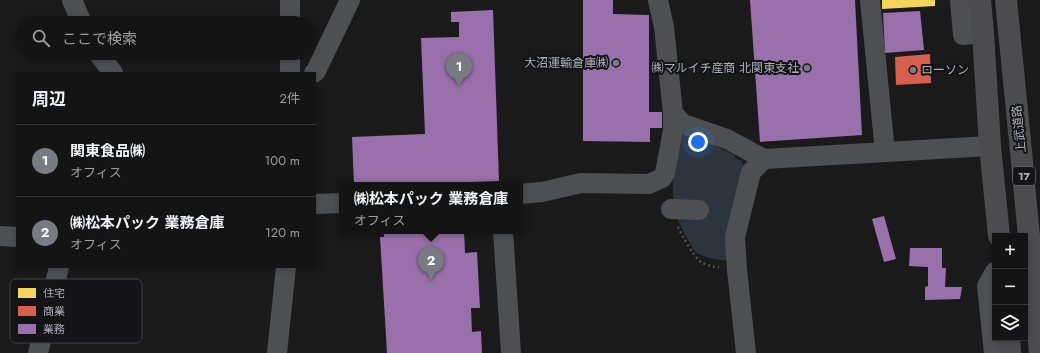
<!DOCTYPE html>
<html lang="ja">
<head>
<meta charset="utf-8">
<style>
  body { margin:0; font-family:Jost,"Noto Sans JP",sans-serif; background:#1d1d1d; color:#f1f3f6 }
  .controls { position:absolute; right:12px; bottom:12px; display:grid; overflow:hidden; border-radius:0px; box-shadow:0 2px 6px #0003 }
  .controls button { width:36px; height:36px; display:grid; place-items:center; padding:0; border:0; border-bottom:1px solid #333334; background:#141414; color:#f1f3f6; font:20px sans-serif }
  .you { position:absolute; left:698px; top:142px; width:14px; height:14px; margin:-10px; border:3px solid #fff; border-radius:50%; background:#1a73e8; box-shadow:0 0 0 6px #1a73e833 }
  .badge { display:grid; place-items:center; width:26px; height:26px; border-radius:50%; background:#797b83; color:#fff; font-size:13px; font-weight:700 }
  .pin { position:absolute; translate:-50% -33px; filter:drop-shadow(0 1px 2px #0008) }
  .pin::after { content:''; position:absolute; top:21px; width:14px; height:12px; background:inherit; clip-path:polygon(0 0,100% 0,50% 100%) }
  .popup { position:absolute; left:339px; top:182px; width:184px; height:52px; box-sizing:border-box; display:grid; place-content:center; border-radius:0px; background:#141414; filter:drop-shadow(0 1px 3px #0005); font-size:13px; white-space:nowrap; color:#9d9ea0 }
  .popup b { font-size:15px; color:#f1f3f6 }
  .popup::after { content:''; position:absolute; left:50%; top:100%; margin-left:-8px; border:8px solid transparent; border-top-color:#141414 }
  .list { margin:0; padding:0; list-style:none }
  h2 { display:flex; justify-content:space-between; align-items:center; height:52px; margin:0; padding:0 16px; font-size:17px }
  h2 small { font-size:13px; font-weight:400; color:#9d9ea0 }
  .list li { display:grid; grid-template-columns:26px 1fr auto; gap:12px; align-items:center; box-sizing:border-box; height:72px; padding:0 16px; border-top:1px solid #333334 }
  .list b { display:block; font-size:15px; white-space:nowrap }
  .list p { margin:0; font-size:13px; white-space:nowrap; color:#9d9ea0 }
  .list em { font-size:13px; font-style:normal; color:#9d9ea0 }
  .icon { flex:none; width:22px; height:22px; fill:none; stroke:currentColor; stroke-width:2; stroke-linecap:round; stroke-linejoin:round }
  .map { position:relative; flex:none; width:1040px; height:353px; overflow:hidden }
  .search { position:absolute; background:#141414; box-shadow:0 2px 6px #0003; left:16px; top:16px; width:300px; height:44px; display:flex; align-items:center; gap:10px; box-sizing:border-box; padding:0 14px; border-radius:22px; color:#9d9ea0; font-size:15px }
  .panel { position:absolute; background:#141414; box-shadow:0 2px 6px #0003; left:16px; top:72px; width:300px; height:196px; border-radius:0px }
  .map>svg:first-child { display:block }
  .water { fill:#2d343d }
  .homes { fill:#f6d55c }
  .shops { fill:#d6604d }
  .offices { fill:#9970ab }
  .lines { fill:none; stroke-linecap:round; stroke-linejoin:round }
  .path { stroke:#505155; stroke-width:2.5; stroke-dasharray:2 3; stroke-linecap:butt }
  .minor { stroke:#4e4f53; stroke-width:20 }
  .highway { stroke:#4c4c4f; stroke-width:22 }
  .poi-dot { fill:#797b83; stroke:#141416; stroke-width:1.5 }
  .labels { text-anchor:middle; stroke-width:4; stroke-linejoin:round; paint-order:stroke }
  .shield { fill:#141416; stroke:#7e808a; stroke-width:1 }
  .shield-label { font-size:11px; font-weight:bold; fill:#acafbb }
  .poi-label { font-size:12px; fill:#acafbb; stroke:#141416; text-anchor:end }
  .street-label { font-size:12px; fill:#acafbb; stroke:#141416 }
  .key { fill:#141416; stroke:#424248; stroke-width:1 }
  .key-label { font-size:11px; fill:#acafbb }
</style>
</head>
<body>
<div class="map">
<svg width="1040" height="353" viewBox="0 0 1040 353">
  <rect width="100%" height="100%" fill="#1a1a1a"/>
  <!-- water -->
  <path class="water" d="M685,134L713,144L734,155L735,158L741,160L746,170L730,261C719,260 707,259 697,253C693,250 690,243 687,238C667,204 672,175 678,137Z"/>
  <!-- homes -->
  <polygon class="homes" points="882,0 935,0 935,6 882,9"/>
  <!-- shops -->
  <polygon class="shops" points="930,54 931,83 896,85 895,57"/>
  <!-- offices -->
  <g class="offices">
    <polygon points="583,0 613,0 613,14 649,15 649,112 662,112 662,128 650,128 650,142 583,141"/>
    <polygon points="750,0 855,0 862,135 760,142"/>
    <polygon points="493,10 499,181 384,185 354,185 352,137 425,134 421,38 459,37 459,22 451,22 451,12"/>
    <polygon points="920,11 924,50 885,53 883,13"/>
    <polygon points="884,216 896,259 884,262 872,219"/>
    <polygon points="384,231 464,231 465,253 477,252 480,308 471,308 472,332 481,331 482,353 387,353 380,237 384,237"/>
    <polygon points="910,248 942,248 942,268 946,268 945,287 962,287 960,299 925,300 925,287 928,286 928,267 909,266"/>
  </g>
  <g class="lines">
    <!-- path -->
    <path class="path" d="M678,227C682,235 693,256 701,262C706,265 712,267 719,267"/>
    <!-- minor -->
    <g class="minor">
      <polyline points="72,0 82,23"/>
      <polyline points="870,0 885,152"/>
      <polyline points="960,0 963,35 983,33"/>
      <polyline points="290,23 290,0"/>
      <polyline points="98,53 113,73"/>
      <polyline points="290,73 290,53"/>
      <polyline points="314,73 316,71 350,0"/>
      <polyline points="673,113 683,124 727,139 764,159 990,146"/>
      <polyline points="520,194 542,192 581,183 649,184 662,178 665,173 673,130 673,113 664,27 658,0"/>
      <polyline points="315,204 342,203"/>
      <polyline points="671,209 699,210"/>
      <polyline points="503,231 511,353"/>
      <polyline points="0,236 17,237"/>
      <polyline points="38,353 59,267"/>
      <polyline points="277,353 286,267"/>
      <polyline points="746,353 737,270 735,237 751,172 764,159"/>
      <polyline points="994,353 987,286 995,272"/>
    </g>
    <!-- highway -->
    <g class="highway">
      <polyline points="980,0 983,33 990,146 999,236"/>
      <polyline points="1006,0 1020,141 1040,353"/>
      <polyline points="1009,338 1010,353"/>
    </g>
  </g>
  <!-- markers -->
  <g class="poi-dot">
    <circle cx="616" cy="63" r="4"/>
    <circle cx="807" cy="68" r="4"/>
    <circle cx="913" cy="70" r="4"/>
  </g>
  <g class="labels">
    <!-- shield labels -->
    <rect class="shield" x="1013" y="167" width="22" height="18" rx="3"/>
    <g class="shield-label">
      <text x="1024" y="180">17</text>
    </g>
    <!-- poi labels -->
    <g class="poi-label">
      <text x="608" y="67">大沼運輸倉庫㈱</text>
      <text x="799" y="72">㈱マルイチ産商 北関東支社</text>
      <text x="921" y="74" text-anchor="start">ローソン</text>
    </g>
    <!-- street labels -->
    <g class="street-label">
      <text transform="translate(1019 129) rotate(-96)" y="4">上武道路</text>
    </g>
  </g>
  <!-- legend -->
  <rect x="10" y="279" width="132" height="64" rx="6" class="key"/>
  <rect x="18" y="288" width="18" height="10" fill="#f6d55c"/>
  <rect x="18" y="306" width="18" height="10" fill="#d6604d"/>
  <rect x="18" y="324" width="18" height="10" fill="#9970ab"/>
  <g class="key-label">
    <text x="43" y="297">住宅</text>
    <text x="43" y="315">商業</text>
    <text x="43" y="333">業務</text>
  </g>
</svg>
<div class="controls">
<button>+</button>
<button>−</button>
<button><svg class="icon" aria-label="layers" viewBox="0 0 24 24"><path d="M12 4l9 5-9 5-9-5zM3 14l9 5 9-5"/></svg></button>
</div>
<div class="you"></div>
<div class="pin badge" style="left:459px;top:86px">1</div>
<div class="pin badge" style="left:431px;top:280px">2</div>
<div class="popup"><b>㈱松本パック 業務倉庫</b>オフィス</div>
<div class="search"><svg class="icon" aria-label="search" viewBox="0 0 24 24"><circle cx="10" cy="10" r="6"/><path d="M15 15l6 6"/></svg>ここで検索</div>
<section class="panel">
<h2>周辺<small>2件</small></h2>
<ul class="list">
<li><span class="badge">1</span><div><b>関東食品㈱</b><p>オフィス</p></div><em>100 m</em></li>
<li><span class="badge">2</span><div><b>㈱松本パック 業務倉庫</b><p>オフィス</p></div><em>120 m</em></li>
</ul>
</section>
</div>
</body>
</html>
